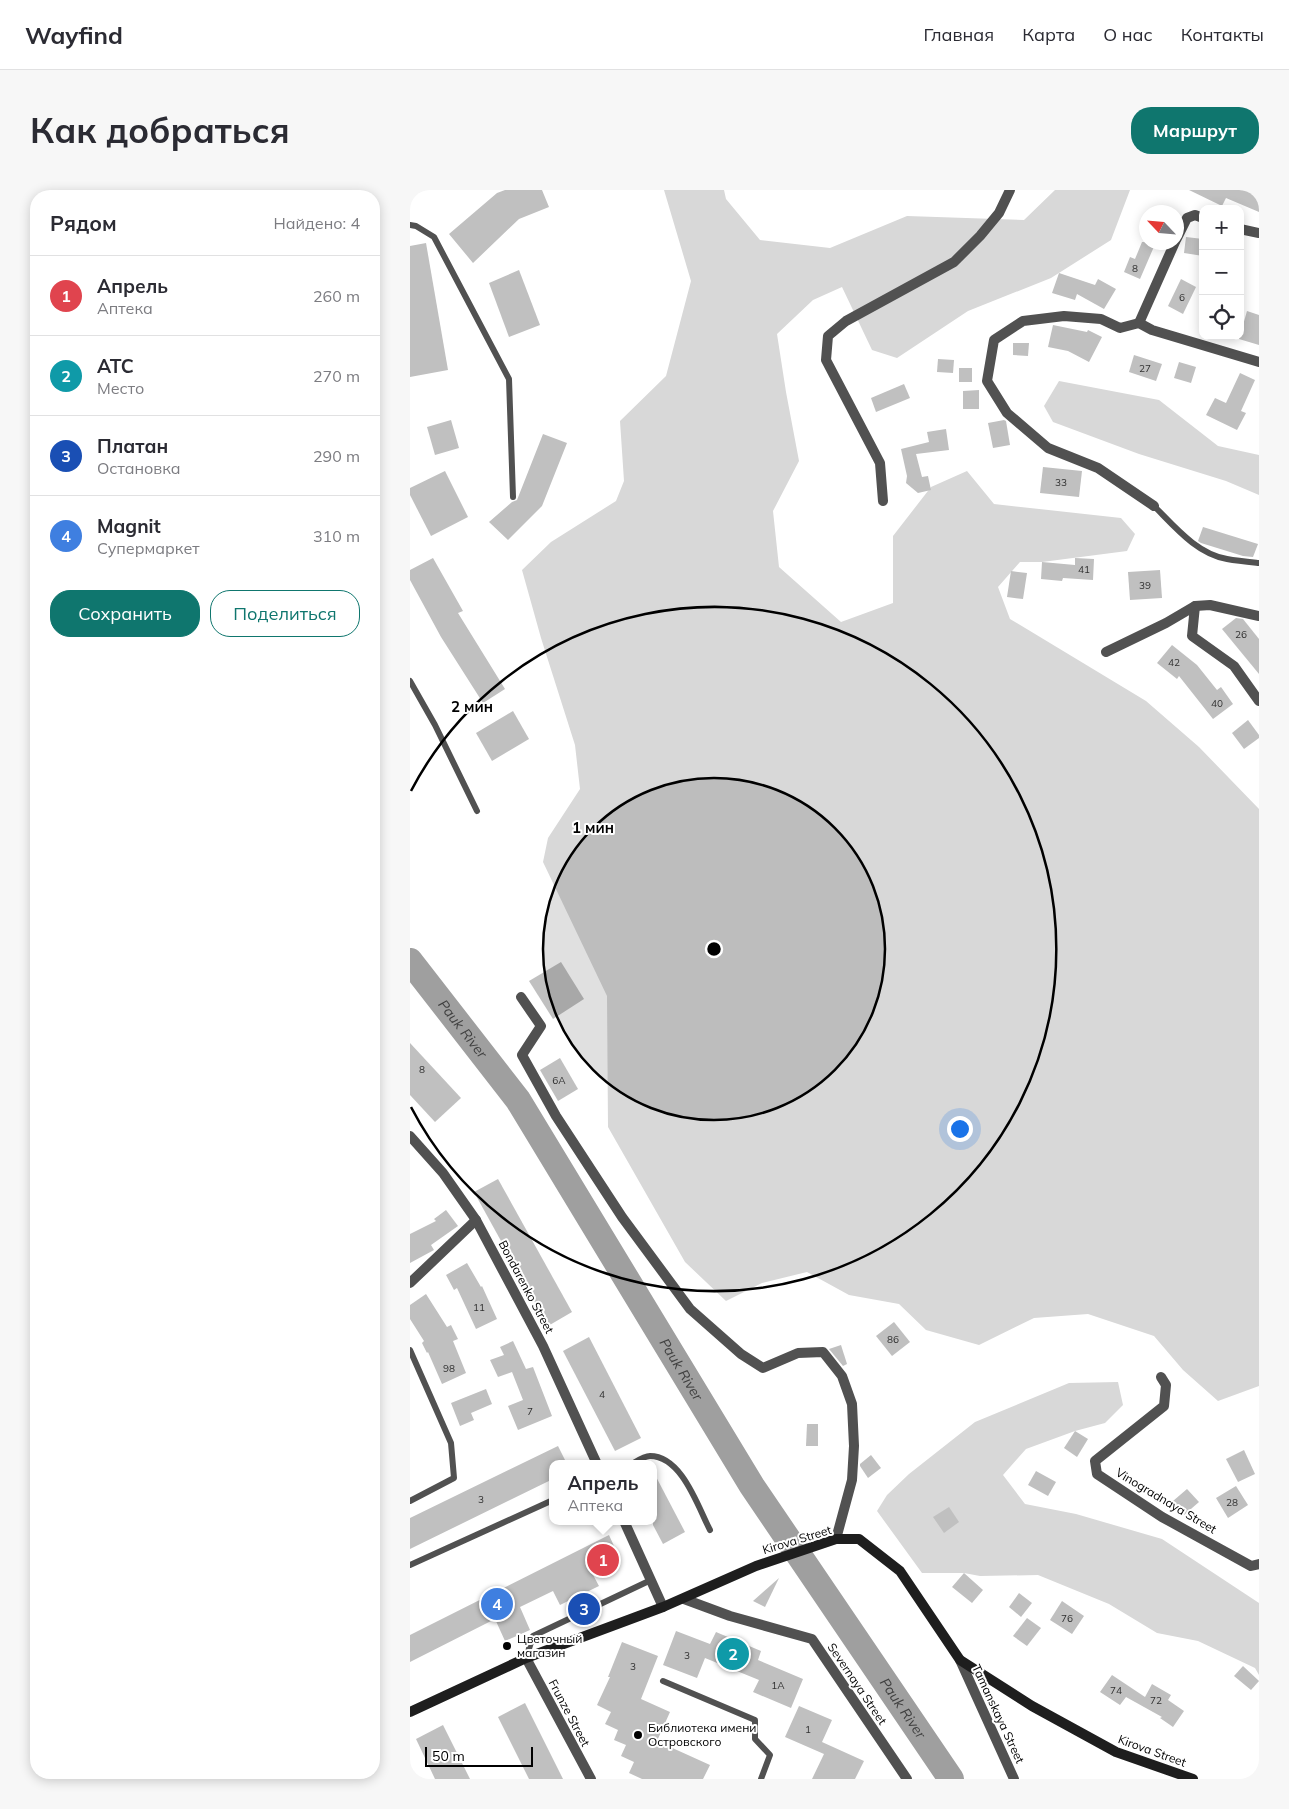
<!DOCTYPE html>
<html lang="ru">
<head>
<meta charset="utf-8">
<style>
  body { margin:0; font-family:Mulish,sans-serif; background:#f7f7f7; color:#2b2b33 }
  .controls { position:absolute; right:15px; top:15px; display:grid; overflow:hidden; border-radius:10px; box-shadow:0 2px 12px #0003 }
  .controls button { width:45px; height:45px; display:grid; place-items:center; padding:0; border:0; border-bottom:1px solid #e1e1e2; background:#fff; color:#2b2b33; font:25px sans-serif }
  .compass { position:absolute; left:729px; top:15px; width:45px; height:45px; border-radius:50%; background:#fff; box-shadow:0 2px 12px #0003; rotate:296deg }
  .scale { position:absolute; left:15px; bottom:12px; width:108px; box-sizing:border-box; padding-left:5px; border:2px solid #000; border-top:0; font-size:14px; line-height:18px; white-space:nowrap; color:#000; -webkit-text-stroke:4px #fff; paint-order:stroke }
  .you { position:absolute; left:549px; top:938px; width:18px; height:18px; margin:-12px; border:4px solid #fff; border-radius:50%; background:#1a73e8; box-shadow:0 0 0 8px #1a73e833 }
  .badge { display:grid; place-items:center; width:32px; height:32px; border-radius:50%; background:#0f766e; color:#fff; font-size:16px; font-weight:700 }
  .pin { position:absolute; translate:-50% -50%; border:2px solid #fff; box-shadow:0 1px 5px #0006 }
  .popup { position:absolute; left:139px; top:1270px; width:108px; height:65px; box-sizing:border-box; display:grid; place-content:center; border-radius:10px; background:#fff; filter:drop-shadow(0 1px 4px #0005); font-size:16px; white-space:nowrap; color:#7c7c81 }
  .popup b { font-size:19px; color:#2b2b33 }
  .popup::after { content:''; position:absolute; left:50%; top:100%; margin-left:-10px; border:10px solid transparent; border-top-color:#fff }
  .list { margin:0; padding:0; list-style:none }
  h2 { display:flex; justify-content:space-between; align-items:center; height:65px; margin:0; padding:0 20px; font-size:21px }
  h2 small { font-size:16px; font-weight:400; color:#7c7c81 }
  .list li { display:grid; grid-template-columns:32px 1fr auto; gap:15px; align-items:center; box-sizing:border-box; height:80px; padding:0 20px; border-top:1px solid #e1e1e2 }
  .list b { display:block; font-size:19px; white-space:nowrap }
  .list p { margin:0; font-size:16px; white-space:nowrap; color:#7c7c81 }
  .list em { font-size:16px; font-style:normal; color:#7c7c81 }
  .actions { display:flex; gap:10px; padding:15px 20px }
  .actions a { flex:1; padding:11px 0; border:1px solid #0f766e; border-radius:20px; text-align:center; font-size:18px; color:#0f766e }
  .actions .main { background:#0f766e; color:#fff }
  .icon { flex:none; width:28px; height:28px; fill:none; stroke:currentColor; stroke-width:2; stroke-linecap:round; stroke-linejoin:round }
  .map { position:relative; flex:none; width:849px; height:1589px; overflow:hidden; border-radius:20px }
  header { display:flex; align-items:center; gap:30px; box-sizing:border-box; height:70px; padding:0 25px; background:#fff; border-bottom:1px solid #e1e1e2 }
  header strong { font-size:24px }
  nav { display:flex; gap:28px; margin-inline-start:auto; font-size:18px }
  .intro { display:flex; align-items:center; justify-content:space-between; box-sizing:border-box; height:120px; padding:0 30px }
  h1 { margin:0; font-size:35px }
  .button { padding:12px 22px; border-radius:20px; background:#0f766e; color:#fff; font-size:18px; font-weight:700 }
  main { display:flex; gap:30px; padding:0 30px }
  aside { flex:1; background:#fff; border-radius:20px; box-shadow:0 2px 12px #0003 }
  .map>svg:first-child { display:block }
  .green { fill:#d8d8d8 }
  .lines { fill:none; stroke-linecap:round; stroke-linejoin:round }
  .river { stroke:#9f9f9f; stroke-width:26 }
  .building { fill:#c0c0c0 }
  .service { stroke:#515151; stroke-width:6 }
  .minor { stroke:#515151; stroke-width:10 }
  .tertiary { stroke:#515151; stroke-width:10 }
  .secondary { stroke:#1e1e1e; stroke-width:10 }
  .ring { fill:none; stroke:#000; stroke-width:2.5 }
  .poi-dot { fill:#000; stroke:#fff; stroke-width:2 }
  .labels { text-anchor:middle; stroke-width:4; stroke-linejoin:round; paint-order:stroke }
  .number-label { font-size:10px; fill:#303030 }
  .street-label { font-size:12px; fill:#000; stroke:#fff }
  .poi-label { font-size:12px; fill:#000; stroke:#fff; text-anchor:start }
  .water-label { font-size:14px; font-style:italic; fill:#404040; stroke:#fff }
  .centre { fill:#000; stroke:#fff; stroke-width:2.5 }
  .ring-label { font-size:15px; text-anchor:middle; font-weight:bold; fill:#000; stroke:#fff; stroke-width:4; stroke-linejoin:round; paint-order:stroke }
</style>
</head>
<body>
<header>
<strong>Wayfind</strong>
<nav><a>Главная</a><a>Карта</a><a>О нас</a><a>Контакты</a></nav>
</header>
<div class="intro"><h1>Как добраться</h1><a class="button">Маршрут</a></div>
<main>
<aside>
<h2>Рядом<small>Найдено: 4</small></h2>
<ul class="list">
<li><span class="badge" style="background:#e0444e">1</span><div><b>Апрель</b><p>Аптека</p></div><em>260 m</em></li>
<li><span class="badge" style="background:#0f9aa8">2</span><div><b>АТС</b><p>Место</p></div><em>270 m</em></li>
<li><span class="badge" style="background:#1a4fb4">3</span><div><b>Платан</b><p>Остановка</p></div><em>290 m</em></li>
<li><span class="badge" style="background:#3f7fe0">4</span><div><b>Magnit</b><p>Супермаркет</p></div><em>310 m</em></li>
</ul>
<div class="actions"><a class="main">Сохранить</a><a>Поделиться</a></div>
</aside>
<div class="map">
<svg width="849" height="1589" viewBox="0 0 849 1589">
  <rect width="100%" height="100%" fill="#fff"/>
  <!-- green -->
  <g class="green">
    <polygon points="254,0 314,0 316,9 350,50 420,58 497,26 614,30 645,0 720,0 701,50 641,88 558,121 487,168 462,160 432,97 403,110 367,144 376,202 389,271 363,321 369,377 431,432 483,413 483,346 521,297 557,281 584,314 711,328 725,344 717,361 632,372 610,372 588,397 600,429 736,511 789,557 849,619 849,1196 808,1211 773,1180 744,1146 678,1124 624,1128 569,1155 516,1140 489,1114 439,1105 397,1082 352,1093 316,1111 275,1072 198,937 197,806 133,672 138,648 170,599 165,555 131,448 112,380 141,352 206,311 214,291 210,231 256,186 281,91"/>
    <polygon points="649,191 749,210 808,256 849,265 849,305 816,291 729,264 643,232 634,216"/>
    <polygon points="708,1192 713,1215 695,1233 665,1241 616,1259 593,1285 615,1314 666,1324 752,1349 849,1413 849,1485 845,1478 788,1451 747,1443 699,1414 628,1385 570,1386 554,1383 512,1383 467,1321 477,1305 499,1284 565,1232 659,1193"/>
  </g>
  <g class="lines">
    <!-- river -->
    <path class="river" id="s1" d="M0,771L108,910L342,1296L541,1589"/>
  </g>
  <!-- building -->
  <g class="building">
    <polygon points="95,0 132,0 139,17 109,29 63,73 39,44 87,3"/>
    <polygon points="779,0 849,0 849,22 816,8 812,16"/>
    <polygon points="776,47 793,49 793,66 774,63"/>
    <polygon points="732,52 746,52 730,89 714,82 720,67 725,69"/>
    <polygon points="16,53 38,180 0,187 0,56"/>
    <polygon points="109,80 130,135 99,147 79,93"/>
    <polygon points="649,83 685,95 688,89 706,99 694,119 667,104 665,110 642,103"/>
    <polygon points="771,89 786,97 773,124 758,116"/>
    <polygon points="837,121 849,125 849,155 829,149"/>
    <polygon points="643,135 677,142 678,140 692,147 679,172 658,161 638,157"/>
    <polygon points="603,153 619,153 618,166 603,165"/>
    <polygon points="724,165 752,174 746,191 719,182"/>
    <polygon points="528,169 544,170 543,183 527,182"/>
    <polygon points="769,172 786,177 781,193 764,188"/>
    <rect x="549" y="178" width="13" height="14"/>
    <polygon points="830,183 845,190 831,221 836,223 827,240 796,225 805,208 816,213"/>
    <polygon points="494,194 500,208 466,222 461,208"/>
    <polygon points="569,200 569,219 553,219 553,201"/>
    <polygon points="41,230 49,258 25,265 17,237"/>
    <polygon points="594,230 596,231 600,255 583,258 578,233"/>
    <polygon points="536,239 539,260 506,264 512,287 518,286 521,300 508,303 496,293 497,286 491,259 519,252 517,242"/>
    <polygon points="133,244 157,253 132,316 98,350 79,332 102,312 107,310"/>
    <polygon points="633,277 672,281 669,307 630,303"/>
    <polygon points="35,281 58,327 21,346 0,305 0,298"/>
    <polygon points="793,337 848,354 843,367 833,366 791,353 788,351"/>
    <polygon points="23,368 53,421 48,423 95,499 73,513 31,447 0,390 0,380"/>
    <polygon points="665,368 684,369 683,390 653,388 652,391 631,389 632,372 665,375"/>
    <polygon points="750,380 752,408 720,410 718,382"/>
    <polygon points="601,381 617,383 613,409 597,407"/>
    <polygon points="826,428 833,429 849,449 849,484 812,439"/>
    <polygon points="762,455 787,475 807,500 811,497 823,514 803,529 769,486 767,489 747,473"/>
    <polygon points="103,521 119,549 82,571 66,543"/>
    <polygon points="838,530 849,545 849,548 834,559 822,543"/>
    <polygon points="151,772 174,809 143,829 119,791"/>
    <polygon points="0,853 51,908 25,932 0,905"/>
    <polygon points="150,868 168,899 148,911 130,880"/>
    <polygon points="88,989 162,1122 138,1136 64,1002"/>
    <polygon points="36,1020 48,1036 21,1055 24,1060 0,1073 0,1044 26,1031 24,1029"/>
    <polygon points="57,1073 71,1097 72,1096 87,1129 66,1139 47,1098 44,1100 36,1085"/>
    <polygon points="16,1104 37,1137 41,1135 48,1149 43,1151 56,1183 32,1194 18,1162 17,1163 12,1153 14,1151 0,1129 0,1115"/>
    <polygon points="484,1132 500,1152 482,1166 466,1146"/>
    <polygon points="179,1147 231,1248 205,1261 153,1161"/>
    <polygon points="103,1151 116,1179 123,1177 142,1226 108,1240 98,1216 113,1210 102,1182 88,1187 80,1170 94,1165 90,1157"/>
    <polygon points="431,1155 437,1174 433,1176 419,1159"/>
    <polygon points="76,1199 82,1214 61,1223 64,1230 50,1236 41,1213"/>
    <polygon points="397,1234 408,1234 408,1256 396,1256"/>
    <polygon points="665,1241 678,1249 667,1267 654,1258"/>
    <polygon points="148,1256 157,1274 143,1274 143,1289 0,1359 0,1328"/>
    <polygon points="834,1260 845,1284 828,1292 816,1269"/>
    <polygon points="461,1265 471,1278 458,1288 450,1276 450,1274"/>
    <polygon points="243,1281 275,1342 253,1354 243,1335"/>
    <polygon points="626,1281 646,1292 638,1306 618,1295"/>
    <polygon points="826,1296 838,1315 818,1328 806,1308"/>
    <polygon points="777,1299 789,1312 774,1325 763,1311"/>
    <polygon points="539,1317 549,1332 534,1343 523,1327"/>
    <polygon points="199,1345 209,1367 181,1381 189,1396 150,1415 143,1401 110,1417 120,1440 95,1451 85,1429 0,1472 0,1445"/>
    <polygon points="554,1383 573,1400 562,1413 542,1397"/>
    <polygon points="369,1388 355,1417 343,1411"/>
    <polygon points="609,1403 622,1413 611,1427 599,1417"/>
    <polygon points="652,1411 674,1426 662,1444 640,1430"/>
    <polygon points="617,1428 631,1438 617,1456 603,1446"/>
    <polygon points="266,1441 300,1454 306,1442 351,1461 348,1470 393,1489 381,1518 343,1502 349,1490 295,1468 287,1488 253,1475"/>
    <polygon points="212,1452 248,1466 231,1509 260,1522 247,1551 300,1575 293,1589 232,1589 219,1583 224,1572 211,1566 216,1555 204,1550 208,1540 195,1534 201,1522 187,1515 200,1487 198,1487"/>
    <polygon points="833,1476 849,1491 841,1500 824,1486"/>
    <polygon points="702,1485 735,1507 742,1494 761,1505 758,1510 774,1521 763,1537 750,1528 752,1527 716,1507 710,1515 690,1502"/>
    <polygon points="115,1513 153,1589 119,1589 88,1527"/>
    <polygon points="389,1516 422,1530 412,1552 454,1571 445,1589 402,1589 414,1564 375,1547"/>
    <polygon points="33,1535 60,1589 25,1589 6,1549"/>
  </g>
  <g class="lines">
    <!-- service -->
    <g class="service">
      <polyline points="0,35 6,36 24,47 99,189 103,307"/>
      <path d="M744,316C765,337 787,364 817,369C828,371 839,372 849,373"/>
      <polyline points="0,491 25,535 67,621"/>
      <polyline points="0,1160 41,1253 44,1288 0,1311"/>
      <path d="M222,1274C227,1271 234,1266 240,1266C272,1266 288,1317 300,1340"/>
      <polyline points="0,1375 143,1310"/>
      <polyline points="116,1468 123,1446 241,1390"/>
      <polyline points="253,1491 345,1530 345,1549 360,1565 351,1589"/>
    </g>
    <!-- minor -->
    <g class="minor">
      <polyline points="830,39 849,43"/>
      <polyline points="766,50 777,28 785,25 793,28"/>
      <polyline points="729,133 765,52"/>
      <polyline points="473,311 470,273 416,170 418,146 436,131 544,72 570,46 589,23 600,0"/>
      <polyline points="744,316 688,278 638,258 597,223 577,191 584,150 613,131 654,126 691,129 710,138 729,133 742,140 849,172"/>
      <polyline points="785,416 782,446 824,476 849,511"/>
      <polyline points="696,462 756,433 785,416 800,415 849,426"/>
      <polyline points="111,807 131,836 112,865 146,926 212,1027 280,1119 331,1164 353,1178 388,1163 413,1162 432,1186 442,1214 444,1256 442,1290 426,1349"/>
      <polyline points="0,946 33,983 66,1030 133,1156 187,1274"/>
      <polyline points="0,1093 66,1030"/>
      <polyline points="751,1187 756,1195 754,1216 685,1271 687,1284 752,1327 841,1376 849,1374"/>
      <polyline points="214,1331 253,1417"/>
      <polyline points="274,1409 320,1426 402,1449 497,1589"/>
      <polyline points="550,1470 604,1589"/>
    </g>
    <!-- tertiary -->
    <polyline class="tertiary" points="116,1468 181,1589"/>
    <!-- secondary -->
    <polyline class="secondary" points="0,1522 116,1468 253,1417 346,1376 426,1349 449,1349 490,1381 550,1470 622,1516 706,1562 783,1589"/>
  </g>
  <!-- distance rings -->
  <circle cx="304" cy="759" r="171" fill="#000" fill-opacity=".12"/>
  <g class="ring">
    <circle cx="304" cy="759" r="171"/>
    <path d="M1 601A342 342 0 1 1 1 917"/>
  </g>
  <!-- markers -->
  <g class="poi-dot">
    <circle cx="97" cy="1456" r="5"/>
    <circle cx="228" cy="1545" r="5"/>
  </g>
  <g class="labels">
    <!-- number labels -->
    <g class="number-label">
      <text x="725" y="82">8</text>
      <text x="772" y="111">6</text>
      <text x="735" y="182">27</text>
      <text x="651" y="296">33</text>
      <text x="674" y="383">41</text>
      <text x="735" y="399">39</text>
      <text x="831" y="448">26</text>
      <text x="764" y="476">42</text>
      <text x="807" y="517">40</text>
      <text x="12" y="883">8</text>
      <text x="149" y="894">6А</text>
      <text x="69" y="1121">11</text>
      <text x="483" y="1153">86</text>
      <text x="39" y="1182">98</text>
      <text x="192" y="1208">4</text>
      <text x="120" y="1225">7</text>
      <text x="71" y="1313">3</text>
      <text x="822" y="1316">28</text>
      <text x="657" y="1432">76</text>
      <text x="277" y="1469">3</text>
      <text x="223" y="1480">3</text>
      <text x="368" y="1499">1А</text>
      <text x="706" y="1504">74</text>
      <text x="746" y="1514">72</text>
      <text x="398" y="1543">1</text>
    </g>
    <!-- street labels -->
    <g class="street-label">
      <text transform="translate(116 1097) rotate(62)" y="4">Bondarenko Street</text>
      <text transform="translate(756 1311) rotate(31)" y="4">Vinogradnaya Street</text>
      <text transform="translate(387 1350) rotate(-17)" y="4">Kirova Street</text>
      <text transform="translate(447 1494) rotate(56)" y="4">Severnaya Street</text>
      <text transform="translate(159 1523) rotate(62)" y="4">Frunze Street</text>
      <text transform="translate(588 1524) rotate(65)" y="4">Tamanskaya Street</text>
      <text transform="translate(742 1561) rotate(20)" y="4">Kirova Street</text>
    </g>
    <!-- poi labels -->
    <g class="poi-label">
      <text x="107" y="1453">Цветочный<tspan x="107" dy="14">магазин</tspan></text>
      <text x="238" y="1542">Библиотека имени<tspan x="238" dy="14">Островского</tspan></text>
    </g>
    <!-- water labels -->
    <g class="water-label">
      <text dy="5" stroke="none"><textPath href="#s1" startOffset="86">Pauk River</textPath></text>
      <text dy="5" stroke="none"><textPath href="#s1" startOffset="491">Pauk River</textPath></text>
      <text dy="5" stroke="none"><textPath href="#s1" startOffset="896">Pauk River</textPath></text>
    </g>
  </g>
  <circle cx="304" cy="759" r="8" class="centre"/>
  <g class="ring-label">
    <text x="62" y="522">2 мин</text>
    <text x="183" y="643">1 мин</text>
  </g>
</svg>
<div class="controls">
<button>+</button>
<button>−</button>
<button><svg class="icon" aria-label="locate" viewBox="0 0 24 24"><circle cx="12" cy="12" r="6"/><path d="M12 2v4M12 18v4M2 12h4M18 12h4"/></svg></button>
</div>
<svg class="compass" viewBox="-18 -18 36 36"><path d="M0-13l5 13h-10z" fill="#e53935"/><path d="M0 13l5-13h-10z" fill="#7c7c81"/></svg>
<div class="scale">50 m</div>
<div class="you"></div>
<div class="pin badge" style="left:193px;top:1370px;background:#e0444e">1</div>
<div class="popup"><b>Апрель</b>Аптека</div>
<div class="pin badge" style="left:323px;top:1464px;background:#0f9aa8">2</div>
<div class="pin badge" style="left:174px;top:1419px;background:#1a4fb4">3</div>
<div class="pin badge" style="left:87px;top:1414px;background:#3f7fe0">4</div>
</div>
</main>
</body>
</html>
